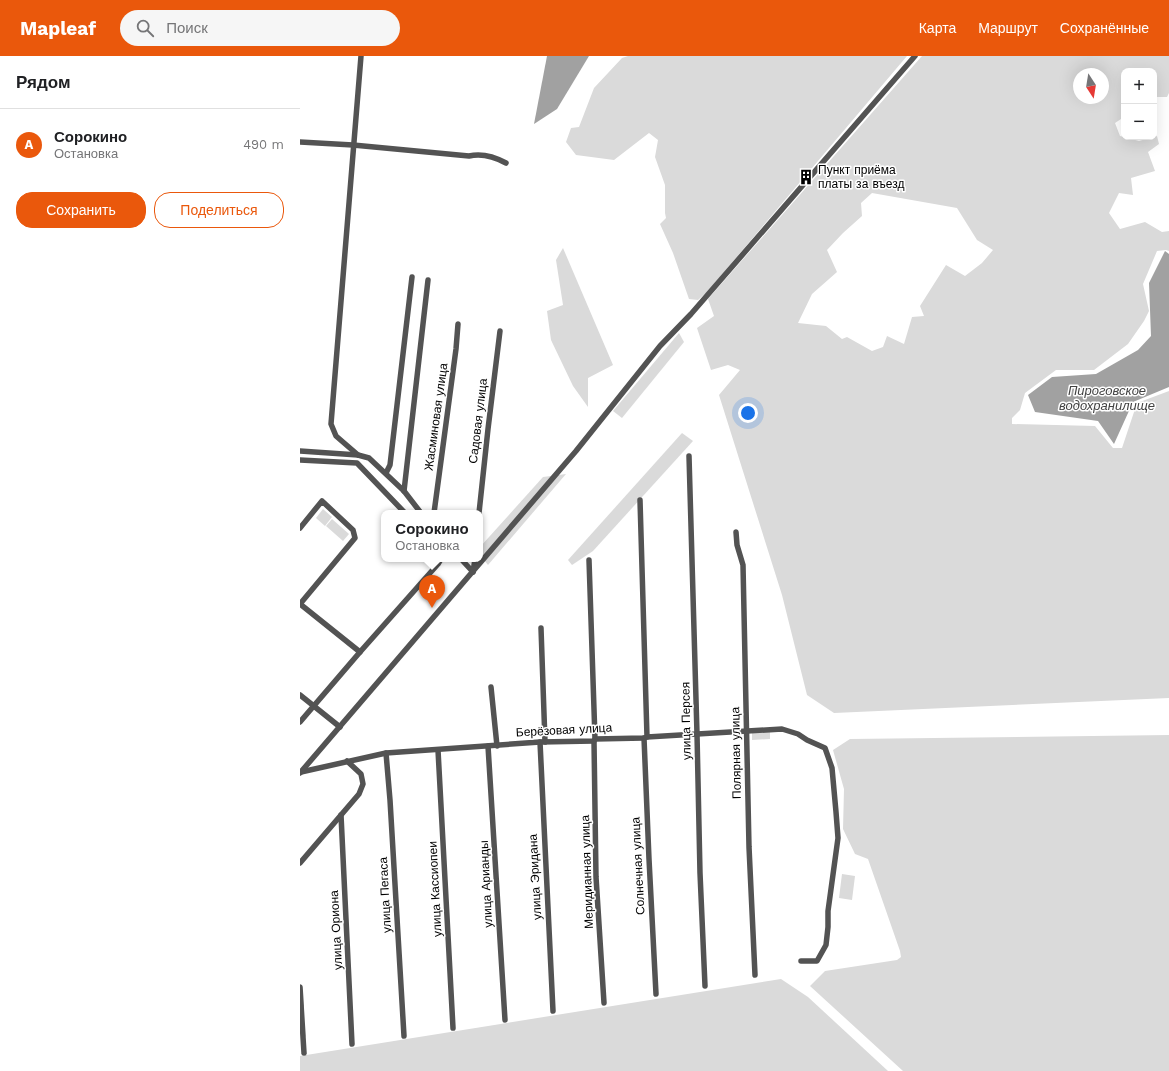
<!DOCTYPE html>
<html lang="ru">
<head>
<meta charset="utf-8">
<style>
  body { margin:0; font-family:"Work Sans",sans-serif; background:#f6f6f6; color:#202124 }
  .controls { position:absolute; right:12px; top:12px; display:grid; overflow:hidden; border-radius:8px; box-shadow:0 4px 16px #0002 }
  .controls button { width:36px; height:36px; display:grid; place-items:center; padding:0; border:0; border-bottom:1px solid #e0e0e0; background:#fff; color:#202124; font:20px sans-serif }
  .compass { position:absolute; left:773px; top:12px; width:36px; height:36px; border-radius:50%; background:#fff; box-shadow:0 4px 16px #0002; rotate:168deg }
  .you { position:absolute; left:448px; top:357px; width:14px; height:14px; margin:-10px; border:3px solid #fff; border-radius:50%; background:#1a73e8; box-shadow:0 0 0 6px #1a73e833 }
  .badge { display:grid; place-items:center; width:26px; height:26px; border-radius:50%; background:#ea580c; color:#fff; font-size:13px; font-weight:700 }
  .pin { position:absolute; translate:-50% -33px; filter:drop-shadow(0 1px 2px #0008) }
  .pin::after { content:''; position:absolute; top:21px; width:14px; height:12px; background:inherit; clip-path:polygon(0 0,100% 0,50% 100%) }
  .popup { position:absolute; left:81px; top:454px; width:102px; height:52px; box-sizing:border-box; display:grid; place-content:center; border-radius:8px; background:#fff; filter:drop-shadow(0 1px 3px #0005); font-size:13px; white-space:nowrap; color:#757577 }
  .popup b { font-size:15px; color:#202124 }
  .popup::after { content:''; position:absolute; left:50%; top:100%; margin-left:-8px; border:8px solid transparent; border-top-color:#fff }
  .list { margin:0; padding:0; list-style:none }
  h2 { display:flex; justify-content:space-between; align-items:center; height:52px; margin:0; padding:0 16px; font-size:17px }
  h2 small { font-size:13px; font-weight:400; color:#757577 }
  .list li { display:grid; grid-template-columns:26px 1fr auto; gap:12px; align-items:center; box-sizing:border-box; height:72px; padding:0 16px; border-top:1px solid #e0e0e0 }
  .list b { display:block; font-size:15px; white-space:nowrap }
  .list p { margin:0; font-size:13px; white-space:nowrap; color:#757577 }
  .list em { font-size:13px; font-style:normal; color:#757577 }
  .actions { display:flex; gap:8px; padding:12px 16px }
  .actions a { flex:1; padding:9px 0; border:1px solid #ea580c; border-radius:16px; text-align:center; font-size:14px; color:#ea580c }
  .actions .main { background:#ea580c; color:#fff }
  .icon { flex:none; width:22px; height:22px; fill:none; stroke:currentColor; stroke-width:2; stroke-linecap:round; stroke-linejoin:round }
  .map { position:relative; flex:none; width:869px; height:1015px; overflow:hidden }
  header { display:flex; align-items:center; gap:24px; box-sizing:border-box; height:56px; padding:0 20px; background:#ea580c; color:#fff }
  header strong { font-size:19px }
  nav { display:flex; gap:22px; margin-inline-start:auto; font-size:14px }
  .search { width:280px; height:36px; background:#f6f6f6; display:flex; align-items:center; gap:10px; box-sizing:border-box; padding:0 14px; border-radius:22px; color:#757577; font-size:15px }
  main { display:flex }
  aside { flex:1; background:#fff }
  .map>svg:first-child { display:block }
  .green { fill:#dadada; fill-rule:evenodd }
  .water { fill:#a1a1a1 }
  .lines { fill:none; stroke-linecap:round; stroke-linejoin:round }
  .minor { stroke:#535353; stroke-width:5.5 }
  .labels { text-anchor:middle; stroke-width:3; stroke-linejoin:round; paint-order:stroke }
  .poi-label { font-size:12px; fill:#000; stroke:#fff; text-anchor:start }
  .street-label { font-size:12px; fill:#000; stroke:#fff }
  .water-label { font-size:13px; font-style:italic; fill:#424242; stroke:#fff }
</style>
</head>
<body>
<header>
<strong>Mapleaf</strong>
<div class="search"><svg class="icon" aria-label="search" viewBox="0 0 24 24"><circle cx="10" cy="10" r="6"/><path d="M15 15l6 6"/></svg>Поиск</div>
<nav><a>Карта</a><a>Маршрут</a><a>Сохранённые</a></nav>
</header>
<main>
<aside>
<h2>Рядом<small></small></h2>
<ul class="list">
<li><span class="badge">A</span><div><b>Сорокино</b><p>Остановка</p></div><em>490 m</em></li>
</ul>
<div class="actions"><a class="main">Сохранить</a><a>Поделиться</a></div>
</aside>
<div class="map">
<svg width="869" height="1015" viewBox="0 0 869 1015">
  <rect width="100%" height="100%" fill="#fff"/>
  <!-- green -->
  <g class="green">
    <polygon points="328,0 607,0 407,236 398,244 389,243 373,197 360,168 366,162 365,157 365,129 355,101 358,84 349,77 314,104 276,99 266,86 271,72 279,71 294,32 322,2"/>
    <path d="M622,0H869V37L867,41H854V15H824V61L815,67L820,80L839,85L857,80L859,88L848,96L855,115L831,122L833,139L819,137L809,157L820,173L845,166L862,176L869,175V195L866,194L857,195L843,228L849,255L844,265L828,288L794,314H756L725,337L720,354L712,362V368L795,370L813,392H822L837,347L869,335V642L534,657L507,639L482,539L419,339L440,314L428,309L411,314L397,272L414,260L408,243ZM779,18H803V42H779ZM572,137L657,152L677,184L693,194L682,207L665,220L646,209L620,250L624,260L612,261L604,288L587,280L583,291L572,295L547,281L542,283L526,270L498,267L512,238L537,216L527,194L543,177L562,160L561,147Z"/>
    <polygon points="263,192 313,309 288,322 288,351 273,330 251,284 247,255 263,249 256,204"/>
    <polygon points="379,277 384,286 322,362 313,355"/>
    <polygon points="382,377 393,385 293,495 272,509 268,504"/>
    <polygon points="266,418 188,509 180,499 180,491 243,421"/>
    <polygon points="23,453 32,461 25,470 16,462"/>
    <polygon points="32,463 49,478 43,485 26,470"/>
    <polygon points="470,676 470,683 452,684 452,677"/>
    <polygon points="869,679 869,1015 603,1015 510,930 525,915 597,904 601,901 600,895 568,803 555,798 543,773 544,733 533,694 550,683"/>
    <polygon points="542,818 555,820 552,844 539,842"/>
    <polygon points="481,923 508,941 588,1015 0,1015 0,1000"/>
  </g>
  <!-- water -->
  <g class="water">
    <polygon points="247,0 289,0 257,53 234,68"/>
    <polygon points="865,195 869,198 869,331 833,346 814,388 798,365 735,356 728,339 752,321 796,318 838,294 851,280 849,227"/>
  </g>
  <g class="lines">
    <!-- minor -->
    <g class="minor">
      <path d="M0,86L53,89L169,100C182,97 195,101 206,107"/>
      <polyline points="0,395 58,399 69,402 104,435 121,457"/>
      <polyline points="58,399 36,380 31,368 61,0"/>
      <polyline points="389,400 397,678 400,817 405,930"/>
      <polyline points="0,404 57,407 105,457"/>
      <polyline points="86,417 90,409 112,221"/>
      <polyline points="104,435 128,224"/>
      <polyline points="340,444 347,681"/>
      <polyline points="134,457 156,293 158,268"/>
      <polyline points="179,457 188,373 200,275"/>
      <polyline points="0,472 22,445 53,474 55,482 0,548"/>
      <polyline points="436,476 437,489 443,509 449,791 455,919"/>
      <polyline points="161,503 173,516"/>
      <polyline points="289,504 295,683"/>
      <polyline points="173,516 175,503"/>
      <polyline points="0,548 60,596"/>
      <polyline points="241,572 245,686"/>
      <polyline points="191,631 197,690"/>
      <polyline points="0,639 40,671"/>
      <polyline points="0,666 60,596 138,508 141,503"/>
      <polyline points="344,682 349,803 356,938"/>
      <polyline points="294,685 296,821 304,947"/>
      <polyline points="240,686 253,955"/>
      <polyline points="188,690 205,964"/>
      <polyline points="138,694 153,972"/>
      <polyline points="86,697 90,744 104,980"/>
      <polyline points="1,716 86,697 240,686 294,685 295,683 344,682 347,681 482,673 498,678 507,684 525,692 532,712 536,756 538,782 528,855 528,871 526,889 517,905 501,905"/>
      <polyline points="0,717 276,395 360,290 391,258 615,0"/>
      <polyline points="41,759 52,988"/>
      <polyline points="0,807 59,738 63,728 61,718 47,705"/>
      <polyline points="0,931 4,997"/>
    </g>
  </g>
  <!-- icons -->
  <defs>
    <g id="building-bare" transform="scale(1.2)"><path d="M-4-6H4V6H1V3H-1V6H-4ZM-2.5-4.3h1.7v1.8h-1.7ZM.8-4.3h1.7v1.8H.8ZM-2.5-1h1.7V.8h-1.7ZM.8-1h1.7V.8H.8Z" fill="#000" stroke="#fff" stroke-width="2.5" paint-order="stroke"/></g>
  </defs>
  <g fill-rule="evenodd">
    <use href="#building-bare" x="506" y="121"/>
  </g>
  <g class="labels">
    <!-- poi labels -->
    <g class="poi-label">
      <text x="518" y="118">Пункт приёма<tspan x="518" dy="14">платы за въезд</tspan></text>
    </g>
    <!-- street labels -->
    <g class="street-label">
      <text transform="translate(136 361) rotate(-82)" y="4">Жасминовая улица</text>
      <text transform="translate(178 365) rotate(-83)" y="4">Садовая улица</text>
      <text transform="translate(386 665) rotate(-91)" y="4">улица Персея</text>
      <text transform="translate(264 674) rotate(-3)" y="4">Берёзовая улица</text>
      <text transform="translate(436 697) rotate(-91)" y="4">Полярная улица</text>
      <text transform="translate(338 810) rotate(-93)" y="4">Солнечная улица</text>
      <text transform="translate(287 816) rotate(-92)" y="4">Меридианная улица</text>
      <text transform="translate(235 821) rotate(-93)" y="4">улица Эридана</text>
      <text transform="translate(186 828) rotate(-93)" y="4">улица Арианды</text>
      <text transform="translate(135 833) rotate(-93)" y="4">улица Кассиопеи</text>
      <text transform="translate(85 839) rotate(-93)" y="4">улица Пегаса</text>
      <text transform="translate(36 874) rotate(-93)" y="4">улица Ориона</text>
    </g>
    <!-- water labels -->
    <g class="water-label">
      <text x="807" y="339">Пироговское<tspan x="807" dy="15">водохранилище</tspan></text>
    </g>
  </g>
</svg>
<div class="controls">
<button>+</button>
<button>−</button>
</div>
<svg class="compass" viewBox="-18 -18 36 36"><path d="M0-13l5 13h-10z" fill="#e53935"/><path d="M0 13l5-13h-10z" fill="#757577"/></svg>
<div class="you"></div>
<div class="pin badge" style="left:132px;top:552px">A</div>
<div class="popup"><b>Сорокино</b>Остановка</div>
</div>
</main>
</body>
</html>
